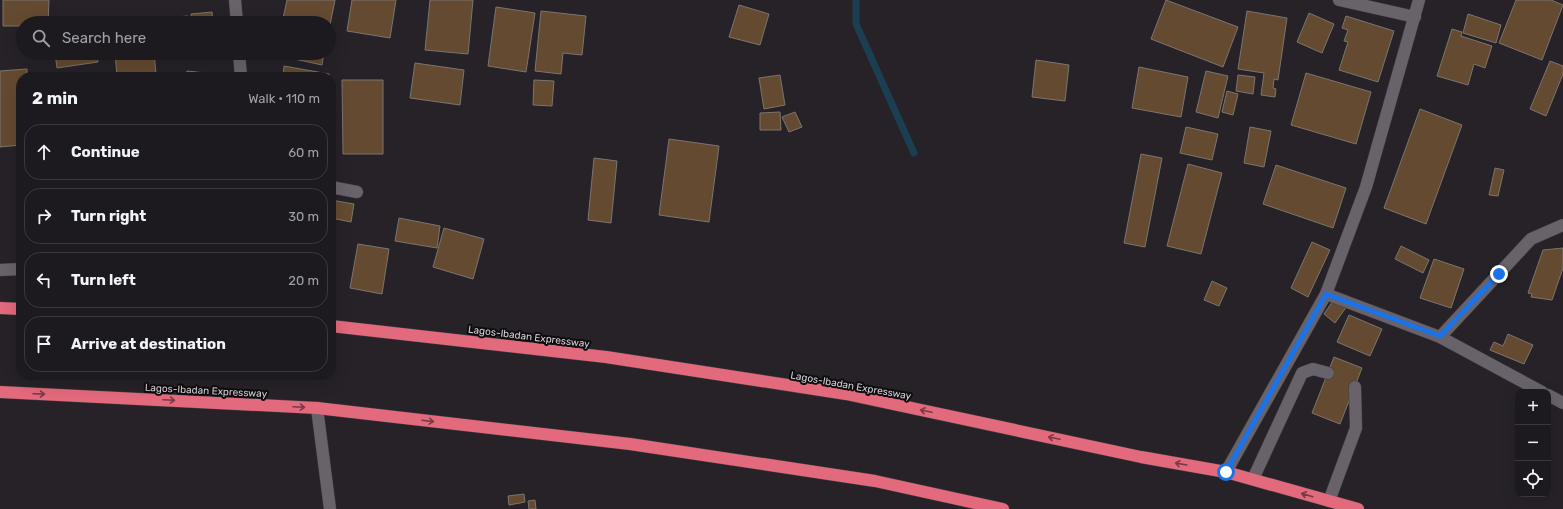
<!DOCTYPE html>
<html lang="en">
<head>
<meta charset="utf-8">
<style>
  body { margin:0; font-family:Rubik,sans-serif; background:#29272b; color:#f1f3f6 }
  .controls { position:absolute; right:12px; bottom:12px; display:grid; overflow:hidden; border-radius:8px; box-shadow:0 4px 16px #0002 }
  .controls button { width:36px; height:36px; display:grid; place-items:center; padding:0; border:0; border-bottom:1px solid #3a383c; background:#1c1a1e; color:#f1f3f6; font:20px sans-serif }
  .stop { position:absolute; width:12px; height:12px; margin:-9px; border:3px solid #1a73e8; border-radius:50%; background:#fff }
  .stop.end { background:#1a73e8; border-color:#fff; box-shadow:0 1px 4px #0008 }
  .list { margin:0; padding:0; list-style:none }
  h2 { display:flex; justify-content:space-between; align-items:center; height:52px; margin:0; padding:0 16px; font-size:17px }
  h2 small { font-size:13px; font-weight:400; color:#a0a1a4 }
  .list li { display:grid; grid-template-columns:26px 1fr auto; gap:12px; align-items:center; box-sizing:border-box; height:56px; margin:0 8px 8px; padding:0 8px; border:1px solid #3a383c; border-radius:16px }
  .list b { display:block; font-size:15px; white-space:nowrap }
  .list em { font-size:13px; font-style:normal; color:#a0a1a4 }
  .icon { flex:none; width:22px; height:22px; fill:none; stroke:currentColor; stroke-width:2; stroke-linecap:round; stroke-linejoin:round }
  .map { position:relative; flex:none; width:1563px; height:509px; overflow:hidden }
  .search { position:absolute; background:#1c1a1e; box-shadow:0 4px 16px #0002; left:16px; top:16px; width:320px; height:44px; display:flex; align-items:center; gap:10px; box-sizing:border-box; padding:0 14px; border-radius:22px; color:#a0a1a4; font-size:15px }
  .panel { position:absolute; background:#1c1a1e; box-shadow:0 4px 16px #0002; left:16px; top:72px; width:320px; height:308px; border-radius:16px }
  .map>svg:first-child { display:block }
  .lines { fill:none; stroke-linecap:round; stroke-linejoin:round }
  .stream { stroke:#1b3e52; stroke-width:7 }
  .building { fill:#644a30; stroke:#7c756e }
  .lane-casing { stroke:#423f44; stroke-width:13 }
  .street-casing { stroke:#423f44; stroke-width:13 }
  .highway-casing { stroke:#423f44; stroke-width:13 }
  .lane { stroke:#68636b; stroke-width:12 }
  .street { stroke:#68636b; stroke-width:12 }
  .highway { stroke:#e3697c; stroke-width:12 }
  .oneway { stroke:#783a46 }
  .route { stroke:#1a73e8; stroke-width:5 }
  .labels { text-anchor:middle; stroke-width:4; stroke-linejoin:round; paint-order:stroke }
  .street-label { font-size:10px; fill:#d5d3d7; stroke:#0e0c0f }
</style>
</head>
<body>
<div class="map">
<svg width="1563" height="509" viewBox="0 0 1563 509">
  <rect width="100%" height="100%" fill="#262228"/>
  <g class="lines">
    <!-- stream -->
    <polyline class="stream" points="856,0 856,24 914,153"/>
  </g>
  <!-- building -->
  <g class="building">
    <polygon points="3,0 49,0 48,23 23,23 23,26 3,26"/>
    <polygon points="287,0 335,0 329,30 329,23 282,23"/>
    <polygon points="352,0 396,0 390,38 347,31"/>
    <polygon points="430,0 473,0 468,54 425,50"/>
    <polygon points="1166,0 1238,27 1223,67 1151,39"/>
    <polygon points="1516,0 1551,0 1563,5 1542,60 1499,43"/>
    <polygon points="739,5 769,14 760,45 729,37"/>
    <polygon points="496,7 535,13 526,72 488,66"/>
    <polygon points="541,11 586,16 582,55 563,53 561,74 535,71"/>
    <polygon points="1247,11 1287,18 1278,80 1274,79 1273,88 1276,89 1275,97 1261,95 1264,73 1238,69"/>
    <polygon points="212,12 213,23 192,23 191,14"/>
    <polygon points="1309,13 1334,24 1322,53 1297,42"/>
    <polygon points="1468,14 1501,25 1496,43 1463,33"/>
    <polygon points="188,16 188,23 164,23 164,18"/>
    <polygon points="1346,16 1394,31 1378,82 1339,70 1348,42 1344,41 1348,30 1342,28"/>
    <polygon points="151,18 151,23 112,23 112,21"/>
    <polygon points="1452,29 1462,32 1461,36 1492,46 1485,68 1474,64 1468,85 1437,76"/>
    <polygon points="55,53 97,53 98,62 57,68"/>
    <polygon points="115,53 154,53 156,73 117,76"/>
    <polygon points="276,53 324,53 322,65 276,55"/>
    <polygon points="1036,60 1069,65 1065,101 1032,97"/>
    <polygon points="1550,61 1563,66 1563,74 1546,116 1530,109"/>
    <polygon points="415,63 464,70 460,105 410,98"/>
    <polygon points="284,66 329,74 329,77 283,77"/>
    <polygon points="1139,67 1188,77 1181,117 1132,108"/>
    <polygon points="27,69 27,77 21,77 21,145 0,147 0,71"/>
    <polygon points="187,71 225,75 225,77 186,77"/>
    <polygon points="1206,71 1228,76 1218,118 1196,112"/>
    <polygon points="1306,73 1371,92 1356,144 1291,125"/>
    <polygon points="780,75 785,105 764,109 759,78"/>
    <polygon points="1238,75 1255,77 1253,94 1236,91"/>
    <polygon points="342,80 383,80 383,154 343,154"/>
    <polygon points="534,80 554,81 552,106 533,105"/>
    <polygon points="1227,91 1238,94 1233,115 1222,112"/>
    <polygon points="1420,109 1462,125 1426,224 1384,208"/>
    <polygon points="780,112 781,130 760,130 760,113"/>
    <polygon points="795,112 802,127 789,132 782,117"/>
    <polygon points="1186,127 1218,134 1212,160 1180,153"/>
    <polygon points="1250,127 1271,131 1264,167 1244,163"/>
    <polygon points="669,139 719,146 709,222 659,215"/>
    <polygon points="1141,154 1162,158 1145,247 1124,243"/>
    <polygon points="594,158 617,161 611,223 588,220"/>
    <polygon points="1188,164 1222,173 1201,254 1167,246"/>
    <polygon points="1276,165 1346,188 1333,228 1263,204"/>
    <polygon points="1495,168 1504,170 1498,196 1489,195"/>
    <polygon points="331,200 354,204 351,222 331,218"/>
    <polygon points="399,218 440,226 437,248 395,241"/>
    <polygon points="444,228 484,239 473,279 433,267"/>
    <polygon points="1312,242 1330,250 1308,297 1291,288"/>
    <polygon points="358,244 389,249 382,294 350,288"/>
    <polygon points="1401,246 1429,260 1423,273 1395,259"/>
    <polygon points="1563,248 1563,268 1552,300 1531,297 1532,294 1528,293 1543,250"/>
    <polygon points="1434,259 1464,269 1451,308 1420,298"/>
    <polygon points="1212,281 1227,288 1219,306 1204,300"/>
    <polygon points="1335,298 1347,306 1335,323 1324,314"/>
    <polygon points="1349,315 1382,329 1370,356 1337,342"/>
    <polygon points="1508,334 1533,345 1524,364 1490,350 1494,342 1503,346"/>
    <polygon points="1334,357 1362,368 1340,424 1312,413"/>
    <polygon points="524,494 525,502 509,505 508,496"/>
    <polygon points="535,500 536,509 529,509 528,501"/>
  </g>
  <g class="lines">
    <!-- lane casing -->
    <g class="lane-casing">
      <g id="lane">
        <polyline points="1440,337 1531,239 1563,225"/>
        <polyline points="1253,479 1302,373 1313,369 1328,373"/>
        <polyline points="1329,501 1356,428 1355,387"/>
      </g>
    </g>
    <!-- street casing -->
    <g class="street-casing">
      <g id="street">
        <polyline points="235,0 237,23"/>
        <polyline points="1339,0 1415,17"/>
        <polyline points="239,53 241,77"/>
        <polyline points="331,187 357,192"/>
        <polyline points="0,270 21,269"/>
        <polyline points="1326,294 1440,337 1542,392"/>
        <polyline points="1548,395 1563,403"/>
        <polyline points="317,408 330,509"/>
        <polyline points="1226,472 1326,294 1366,187 1419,0"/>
      </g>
    </g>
    <!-- highway casing -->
    <g class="highway-casing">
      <g id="highway">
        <polyline points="0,308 21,309"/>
        <polyline points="331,326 606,357 846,394 1141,457 1226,472 1358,509"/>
        <polyline points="0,392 317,408 630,444 875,481 1003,509"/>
      </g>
    </g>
    <!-- lane -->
    <use href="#lane" class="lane"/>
    <!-- street -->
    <use href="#street" class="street"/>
    <!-- highway -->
    <use href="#highway" class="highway"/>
  </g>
  <!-- one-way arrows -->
  <defs><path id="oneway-shaft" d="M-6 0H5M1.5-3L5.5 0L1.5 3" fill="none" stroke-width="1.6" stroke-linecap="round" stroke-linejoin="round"/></defs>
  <g class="oneway">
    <use href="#oneway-shaft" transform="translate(39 394) rotate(2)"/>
    <use href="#oneway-shaft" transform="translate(169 400) rotate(3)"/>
    <use href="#oneway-shaft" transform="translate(299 407) rotate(3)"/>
    <use href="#oneway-shaft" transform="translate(926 411) rotate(-168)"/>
    <use href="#oneway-shaft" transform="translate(428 421) rotate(7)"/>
    <use href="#oneway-shaft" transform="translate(1054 438) rotate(-168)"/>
    <use href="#oneway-shaft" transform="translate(1181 464) rotate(-170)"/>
    <use href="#oneway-shaft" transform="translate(1307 495) rotate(-164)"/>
  </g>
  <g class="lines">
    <!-- route -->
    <polyline class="route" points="1226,472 1326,294 1440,336 1499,274"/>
  </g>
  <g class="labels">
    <!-- street labels -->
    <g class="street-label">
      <text transform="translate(529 336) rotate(7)" y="4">Lagos-Ibadan Expressway</text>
      <text transform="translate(851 385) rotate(10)" y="4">Lagos-Ibadan Expressway</text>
      <text transform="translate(206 390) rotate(3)" y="4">Lagos-Ibadan Expressway</text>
    </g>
  </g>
</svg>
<div class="controls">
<button>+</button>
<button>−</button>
<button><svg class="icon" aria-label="locate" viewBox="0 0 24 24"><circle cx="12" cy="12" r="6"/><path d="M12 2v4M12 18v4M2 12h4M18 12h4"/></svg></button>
</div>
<div class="stop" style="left:1226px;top:472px"></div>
<div class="stop end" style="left:1499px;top:274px"></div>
<div class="search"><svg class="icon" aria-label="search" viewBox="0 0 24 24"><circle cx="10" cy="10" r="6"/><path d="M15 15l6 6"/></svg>Search here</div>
<section class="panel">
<h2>2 min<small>Walk · 110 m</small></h2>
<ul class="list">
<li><svg class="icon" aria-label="ahead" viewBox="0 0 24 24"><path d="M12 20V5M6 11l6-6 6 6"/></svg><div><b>Continue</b></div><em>60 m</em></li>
<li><svg class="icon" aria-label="right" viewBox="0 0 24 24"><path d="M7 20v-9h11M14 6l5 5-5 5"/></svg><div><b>Turn right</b></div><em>30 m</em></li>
<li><svg class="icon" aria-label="left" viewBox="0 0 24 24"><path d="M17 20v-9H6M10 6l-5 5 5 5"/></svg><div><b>Turn left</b></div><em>20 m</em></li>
<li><svg class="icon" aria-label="arrive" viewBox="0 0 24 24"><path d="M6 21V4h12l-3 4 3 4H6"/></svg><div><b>Arrive at destination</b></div></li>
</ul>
</section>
</div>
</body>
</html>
